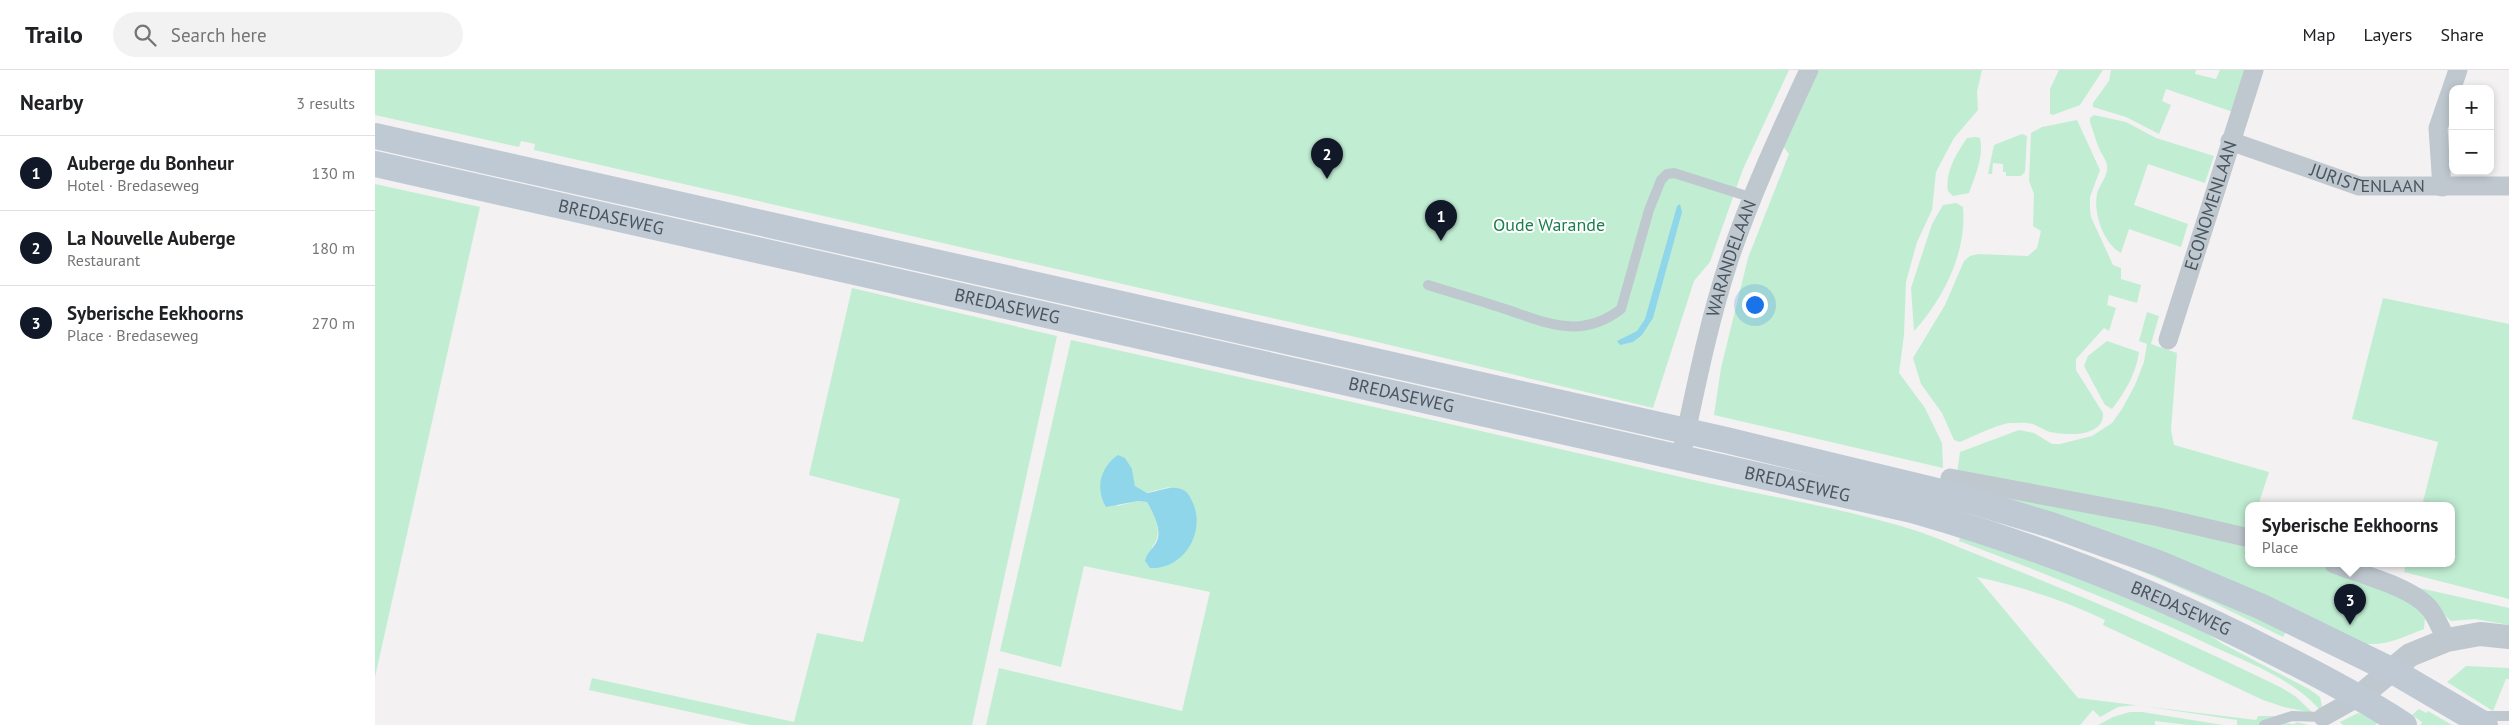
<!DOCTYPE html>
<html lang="en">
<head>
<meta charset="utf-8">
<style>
  body { margin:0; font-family:"PT Sans",sans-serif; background:#f2f2f2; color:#202124 }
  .controls { position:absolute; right:15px; top:15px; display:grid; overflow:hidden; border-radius:10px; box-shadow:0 2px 8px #0003 }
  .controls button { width:45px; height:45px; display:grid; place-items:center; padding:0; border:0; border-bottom:1px solid #e0e0e0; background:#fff; color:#202124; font:25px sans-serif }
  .you { position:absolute; left:1379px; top:234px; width:18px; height:18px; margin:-12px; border:4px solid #fff; border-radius:50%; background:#1a73e8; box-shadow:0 0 0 8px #1a73e833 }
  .badge { display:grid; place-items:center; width:32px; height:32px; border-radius:50%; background:#111827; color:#fff; font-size:16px; font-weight:700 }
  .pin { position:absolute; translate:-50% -41px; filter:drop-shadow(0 1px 2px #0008) }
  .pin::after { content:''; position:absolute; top:26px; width:18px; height:15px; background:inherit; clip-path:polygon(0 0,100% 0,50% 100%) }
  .popup { position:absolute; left:1870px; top:432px; width:210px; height:65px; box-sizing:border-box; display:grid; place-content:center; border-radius:10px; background:#fff; filter:drop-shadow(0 1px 4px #0005); font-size:16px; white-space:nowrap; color:#757577 }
  .popup b { font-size:19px; color:#202124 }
  .popup::after { content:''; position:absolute; left:50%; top:100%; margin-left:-10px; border:10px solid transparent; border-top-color:#fff }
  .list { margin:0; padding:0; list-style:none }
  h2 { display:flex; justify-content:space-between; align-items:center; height:65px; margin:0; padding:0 20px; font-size:21px }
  h2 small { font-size:16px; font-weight:400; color:#757577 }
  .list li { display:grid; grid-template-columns:32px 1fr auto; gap:15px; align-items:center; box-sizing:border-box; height:75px; padding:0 20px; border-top:1px solid #e0e0e0 }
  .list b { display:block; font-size:19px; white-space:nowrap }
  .list p { margin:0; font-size:16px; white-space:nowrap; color:#757577 }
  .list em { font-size:16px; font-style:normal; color:#757577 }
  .icon { flex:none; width:28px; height:28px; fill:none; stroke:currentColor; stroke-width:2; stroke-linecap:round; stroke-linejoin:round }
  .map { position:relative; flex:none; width:2134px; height:655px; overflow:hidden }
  header { display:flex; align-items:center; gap:30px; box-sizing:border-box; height:70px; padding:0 25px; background:#fff; border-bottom:1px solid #e0e0e0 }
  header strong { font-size:24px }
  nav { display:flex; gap:28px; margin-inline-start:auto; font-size:18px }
  .search { width:350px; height:45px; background:#f2f2f2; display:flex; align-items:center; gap:12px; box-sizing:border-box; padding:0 18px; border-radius:28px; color:#757577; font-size:19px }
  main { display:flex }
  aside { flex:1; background:#fff }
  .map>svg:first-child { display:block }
  .green { fill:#c1eed3; fill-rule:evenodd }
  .water { fill:#90d6ea }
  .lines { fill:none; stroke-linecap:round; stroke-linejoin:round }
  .service { stroke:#bfc8cf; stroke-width:10 }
  .minor { stroke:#bfc8cf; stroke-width:19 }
  .tertiary { stroke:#bfc8cf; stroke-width:24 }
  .secondary { stroke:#bfc9d4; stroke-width:26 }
  .labels { text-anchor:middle; stroke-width:4; stroke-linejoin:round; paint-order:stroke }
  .street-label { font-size:18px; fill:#49545e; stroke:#fff }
  .park-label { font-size:18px; fill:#1a7e4d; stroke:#fff }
</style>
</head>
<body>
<header>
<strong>Trailo</strong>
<div class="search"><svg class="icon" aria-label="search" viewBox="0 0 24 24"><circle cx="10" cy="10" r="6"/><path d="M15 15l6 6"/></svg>Search here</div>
<nav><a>Map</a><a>Layers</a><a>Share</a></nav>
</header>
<main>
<aside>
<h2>Nearby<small>3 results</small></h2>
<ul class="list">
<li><span class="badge">1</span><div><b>Auberge du Bonheur</b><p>Hotel · Bredaseweg</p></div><em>130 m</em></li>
<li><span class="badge">2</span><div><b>La Nouvelle Auberge</b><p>Restaurant</p></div><em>180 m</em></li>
<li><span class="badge">3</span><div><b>Syberische Eekhoorns</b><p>Place · Bredaseweg</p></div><em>270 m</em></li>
</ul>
</aside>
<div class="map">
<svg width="2134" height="655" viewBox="0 0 2134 655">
  <rect width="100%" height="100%" fill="#f3f1f1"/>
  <!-- green -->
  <g class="green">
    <polygon points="0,0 1414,0 1368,99 1335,192 1319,211 1278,338 998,271 159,80 160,74 146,71 144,77 0,45"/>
    <polygon points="1444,0 1607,0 1602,22 1603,40 1579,68 1561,102 1557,140 1542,172 1531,212 1529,265 1524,303 1550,338 1567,373 1568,398 1339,345 1346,298 1373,188 1414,84 1408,76"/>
    <polygon points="1684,0 1728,0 1705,35 1678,45 1675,44 1675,19"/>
    <polygon points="1736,0 1821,0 1820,4 1841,9 1845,0 1872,0 1858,42 1791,19 1787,31 1796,35 1784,64 1751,47 1718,37 1718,33 1734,11"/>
    <path d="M1719,45L1751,52L1781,68L1839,86L1830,113L1773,94L1759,135L1813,154L1806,177L1754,159L1746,183C1729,174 1718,143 1722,124C1724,115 1734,105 1732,95C1731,89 1726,84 1724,78C1720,69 1718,60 1715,52V48Z"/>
    <path d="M1702,50L1725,100L1715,127V139L1716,147L1738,195L1746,198V209L1766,215L1762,233L1734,225L1732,235L1741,238L1734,261L1729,258L1701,289V300L1728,343C1730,368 1688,366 1672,361C1667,359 1663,356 1658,354C1651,352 1642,353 1635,353C1623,354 1597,367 1585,372L1579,370L1567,343L1546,314L1538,288L1570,235L1589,191L1595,186L1603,184L1653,186L1662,178L1666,161L1658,156L1659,124L1654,111L1656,63L1667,57Z"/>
    <polygon points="1647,64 1652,66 1650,102 1646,106 1631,106 1631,102 1628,102 1628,94 1618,93 1617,104 1613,104 1619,75"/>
    <path d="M1600,67L1605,68C1609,87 1600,106 1594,123L1578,126L1573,121C1570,101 1582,83 1592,68Z"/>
    <polygon points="0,114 105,137 0,607"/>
    <path d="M1581,133L1588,137C1592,182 1569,228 1539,261L1536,218L1557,154L1568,135Z"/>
    <polygon points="477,218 682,266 597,655 375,655 214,620 217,608 419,652 442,563 488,572 525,429 434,405"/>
    <polygon points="2008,228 2134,254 2134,529 2029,502 2031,494 2076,494 2076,436 2047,436 2063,372 1977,349"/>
    <polygon points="1772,242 1784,246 1776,274 1802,283 1796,360 1799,375 1894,402 1883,436 1874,436 1874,459 1582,403 1585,382 1644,360 1659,363 1677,374 1685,374 1717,366 1737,353 1747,339 1760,315 1769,292 1772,274 1764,271"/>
    <path d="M696,270C901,315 1106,360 1310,408C1388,426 1468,437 1545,462C1573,472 1600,484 1628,495C1723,532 1815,573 1907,618L1920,626L1938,643L1909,637L1888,630L1728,555L1730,550C1689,530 1647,517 1602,507L1703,628L1881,650L1883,646H1901L1888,651L1919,654L1922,652L1934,655H1862V650L1761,635L1743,637L1725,647L1718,640L1705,655H611L624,598L807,641L835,522L709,496L686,597L625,581ZM757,399L760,416L771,423L794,417L782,498L777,477C789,464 780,446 772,432L763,431L742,436Z"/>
    <path d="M1732,271L1764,282C1761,304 1750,322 1737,339L1730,335L1709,296L1713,286Z"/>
    <path d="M1576,415L1805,460L1874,478V494H1937L1970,503L2038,531L2050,548L2049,559C2025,568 2011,577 1984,573Z"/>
    <path d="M1586,463L1807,547L1848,574L1934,619L1945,627L1947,636L1944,639C1916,608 1874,593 1837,576C1754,537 1669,503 1584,471Z"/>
    <polygon points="1695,470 1913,558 1908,567 1835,531"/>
    <polygon points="2040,517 2134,538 2134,555 2100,549 2076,551"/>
    <polygon points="2091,596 2134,598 2134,609 2131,609 2118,641 2072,612"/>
    <polygon points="2044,639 2051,643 2053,641 2077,655 2046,655 2047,652 2037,645"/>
    <polygon points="1755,642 1767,642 1848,655 1813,655 1780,651 1780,655 1723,655 1738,647"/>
    <polygon points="1983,643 2004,651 2000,655 1968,655 1965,652"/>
  </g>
  <!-- water -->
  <g class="water">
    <polygon points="1305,134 1307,142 1278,248 1267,265 1258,272 1245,275 1242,271 1262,261 1270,249 1302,136"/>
    <path d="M743,385L750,388L757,399L760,416L772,423C783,422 794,415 806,419C813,421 815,427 818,433C831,463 808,500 775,498L770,491C772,482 779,478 782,471C787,459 778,443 772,432L763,431L731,437C720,419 725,397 743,385Z"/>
  </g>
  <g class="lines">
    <!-- service -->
    <g class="service">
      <path d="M1053,215C1078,223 1104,230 1130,239C1172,253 1206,270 1246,239L1274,140L1286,110L1292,104L1299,103L1378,128"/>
      <polyline points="2105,646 2134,646"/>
      <polyline points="1889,655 1917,646 1948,647 1949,651"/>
    </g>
    <!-- minor -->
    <g class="minor">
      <path id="s1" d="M1855,71L1984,116H2134"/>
      <polyline points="2067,117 2063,58 2083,0"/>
      <path id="s2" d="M1793,270L1879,0"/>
      <path id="s3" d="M1306,386C1320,321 1333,254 1354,190C1376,125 1405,62 1434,0"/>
      <polyline points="1575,408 1784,447 1874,468"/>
      <path d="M1959,494C1985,504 2038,517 2055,539C2062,548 2066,560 2072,570"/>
      <polyline points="1948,647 1984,627"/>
    </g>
    <!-- tertiary -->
    <polyline class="tertiary" points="1984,627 2035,585 2072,570 2105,564 2134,567"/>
    <!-- secondary -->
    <g class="secondary">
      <polyline points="0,66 1351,370 1570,423 1676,455 1783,493 1887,537 2018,601 2110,655"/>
      <path id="s4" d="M0,94L1537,440C1663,476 1784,523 1900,583C1944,605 1988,628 2029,655"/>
    </g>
  </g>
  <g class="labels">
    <!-- street labels -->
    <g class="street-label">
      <text dy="6" stroke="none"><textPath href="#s1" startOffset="144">JURISTENLAAN</textPath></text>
      <text dy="6" stroke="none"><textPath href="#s2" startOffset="141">ECONOMENLAAN</textPath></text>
      <text dy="6" stroke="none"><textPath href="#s4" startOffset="242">BREDASEWEG</textPath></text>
      <text dy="6" stroke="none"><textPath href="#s3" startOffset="204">WARANDELAAN</textPath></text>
      <text dy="6" stroke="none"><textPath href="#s4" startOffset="648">BREDASEWEG</textPath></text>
      <text dy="6" stroke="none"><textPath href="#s4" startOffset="1052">BREDASEWEG</textPath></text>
      <text dy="6" stroke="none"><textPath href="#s4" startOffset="1458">BREDASEWEG</textPath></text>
      <text dy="6" stroke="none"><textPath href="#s4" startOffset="1862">BREDASEWEG</textPath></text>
    </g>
    <!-- park labels -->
    <g class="park-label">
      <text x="1174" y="161">Oude Warande</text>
    </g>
  </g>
</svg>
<div class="controls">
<button>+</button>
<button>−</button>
</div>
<div class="you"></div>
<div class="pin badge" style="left:1066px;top:171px">1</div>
<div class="pin badge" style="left:952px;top:109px">2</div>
<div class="pin badge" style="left:1975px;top:555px">3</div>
<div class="popup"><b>Syberische Eekhoorns</b>Place</div>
</div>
</main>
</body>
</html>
